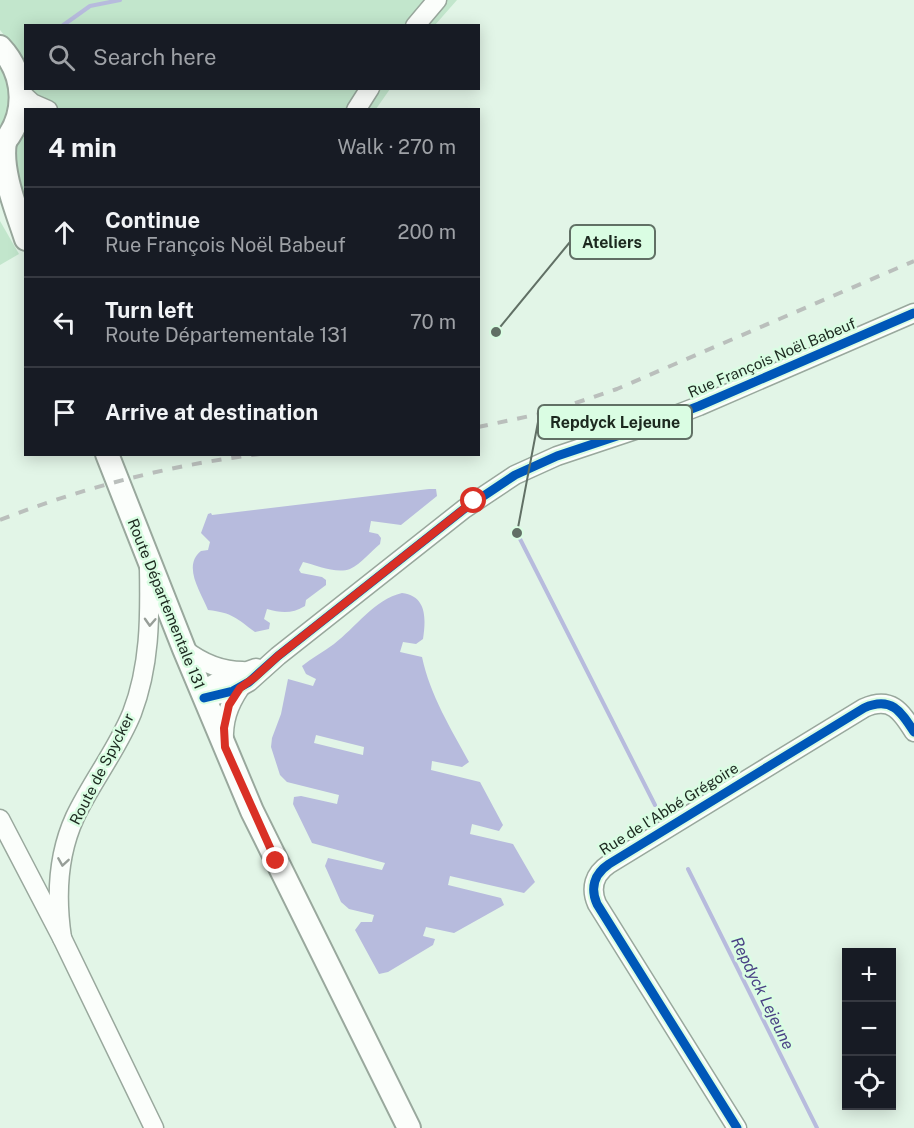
<!DOCTYPE html>
<html lang="en">
<head>
<meta charset="utf-8">
<style>
  body { margin:0; font-family:"Public Sans",sans-serif; background:#242831; color:#f1f3f6 }
  .controls { position:absolute; right:18px; bottom:18px; display:grid; overflow:hidden; border-radius:0px; box-shadow:0 3px 15px #0003 }
  .controls button { width:54px; height:54px; display:grid; place-items:center; padding:0; border:0; border-bottom:2px solid #363941; background:#171b24; color:#f1f3f6; font:30px sans-serif }
  .stop { position:absolute; width:18px; height:18px; margin:-14px; border:4px solid #d93025; border-radius:50%; background:#fff }
  .stop.end { background:#d93025; border-color:#fff; box-shadow:0 2px 6px #0008 }
  .list { margin:0; padding:0; list-style:none }
  h2 { display:flex; justify-content:space-between; align-items:center; height:78px; margin:0; padding:0 24px; font-size:26px }
  h2 small { font-size:20px; font-weight:400; color:#9ea1a6 }
  .list li { display:grid; grid-template-columns:39px 1fr auto; gap:18px; align-items:center; box-sizing:border-box; height:90px; padding:0 24px; border-top:2px solid #363941 }
  .list b { display:block; font-size:22px; white-space:nowrap }
  .list p { margin:0; font-size:20px; white-space:nowrap; color:#9ea1a6 }
  .list em { font-size:20px; font-style:normal; color:#9ea1a6 }
  .icon { flex:none; width:33px; height:33px; fill:none; stroke:currentColor; stroke-width:2; stroke-linecap:round; stroke-linejoin:round }
  .map { position:relative; flex:none; width:914px; height:1128px; overflow:hidden }
  .search { position:absolute; background:#171b24; box-shadow:0 3px 15px #0003; left:24px; top:24px; width:456px; height:66px; display:flex; align-items:center; gap:15px; box-sizing:border-box; padding:0 21px; border-radius:0px; color:#9ea1a6; font-size:22px }
  .panel { position:absolute; background:#171b24; box-shadow:0 3px 15px #0003; left:24px; top:108px; width:456px; height:348px; border-radius:0px }
  .map>svg:first-child { display:block }
  .green { fill:#c2e6cc }
  .water { fill:#b7bbdd; fill-rule:evenodd }
  .lines { fill:none; stroke-linecap:round; stroke-linejoin:round }
  .stream { stroke:#b7bbdd; stroke-width:4 }
  .minor-casing { stroke:#99a89d; stroke-width:21 }
  .major-casing { stroke:#99a89d; stroke-width:26 }
  .minor { stroke:#fbfefb; stroke-width:18 }
  .major { stroke:#fbfefb; stroke-width:22 }
  .rail { stroke:#babfbc; stroke-width:4; stroke-dasharray:10 10; stroke-linecap:butt }
  .cycleway-casing { stroke:#dafde3; stroke-width:13 }
  .cycleway { stroke:#0057b8; stroke-width:9 }
  .oneway { stroke:#979e98 }
  .route { stroke:#d93025; stroke-width:8 }
  .labels { text-anchor:middle; stroke-width:5; stroke-linejoin:round; paint-order:stroke }
  .street-label { font-size:15px; fill:#1c291f; stroke:#dafde3 }
  .water-label { font-size:16px; font-style:italic; fill:#4a4285; stroke:#dafde3 }
  .leader { fill:none; stroke:#617065; stroke-width:2 }
  .callout-dot { fill:#617065; stroke:#dafde3; stroke-width:2 }
  .callout { fill:#dafde3; stroke:#617065; stroke-width:2 }
  .callout-label { font-size:16px; text-anchor:middle; font-weight:bold; fill:#1c291f }
</style>
</head>
<body>
<div class="map">
<svg width="914" height="1128" viewBox="0 0 914 1128">
  <rect width="100%" height="100%" fill="#e2f5e7"/>
  <!-- green -->
  <g class="green">
    <polygon points="0,0 457,0 435,25 26,26 25,61 0,30"/>
    <polygon points="0,60 13,96 0,134"/>
    <polygon points="33,89 390,89 376,109 32,110 34,93"/>
    <polygon points="25,133 25,205 16,180 13,151"/>
    <polygon points="0,221 19,254 0,265"/>
  </g>
  <!-- water -->
  <g class="water">
    <path d="M429,489H436L437,496L401,525L371,521L369,532L378,534L381,538L380,544C371,551 361,564 350,569C336,574 316,565 303,562L299,570L301,573L322,577L326,580V585L306,600L305,606C292,614 281,613 267,609L264,619L270,623L269,629L255,632C236,618 233,613 208,610C201,592 182,566 201,551L208,550L210,542L201,533L208,514L211,513L212,515Z"/>
    <path d="M402,593C427,596 426,619 423,639L416,644L403,642L400,652L422,657C430,695 451,729 469,762L462,767L432,761L431,770L480,782L503,825L499,831L472,824L470,834L513,844L535,882L524,893L450,876L448,885L501,898L504,905L454,933L426,927L423,936L435,939L433,945L388,972L379,974L355,930L361,922H372L374,915L349,909L341,902L325,866L328,858L382,870L385,863L312,843L293,804L294,797L301,796L337,804L339,795L287,782L280,775L271,747L272,738L281,714L288,679L313,686L316,679L306,674L302,666C312,658 323,652 334,644C355,628 375,599 402,593ZM316,735L364,747L363,755L314,743Z"/>
  </g>
  <g class="lines">
    <!-- stream -->
    <g class="stream">
      <polyline points="62,26 90,6 120,0"/>
      <polyline points="517,533 655,805"/>
      <polyline points="688,869 817,1128"/>
    </g>
    <!-- minor casing -->
    <g class="minor-casing">
      <g id="minor">
        <polyline points="415,26 437,0"/>
        <polyline points="21,93 32,103 48,110"/>
        <polyline points="356,110 370,88"/>
        <path d="M184,649C202,663 220,671 243,671"/>
        <polyline points="201,691 217,682 256,668"/>
        <polyline points="204,698 233,691 249,682 278,656 464,509 515,475 557,456 647,426 699,406 914,313"/>
        <path d="M224,742C223,721 228,706 240,688"/>
        <polyline points="0,819 62,938 154,1128"/>
        <path d="M62,938C56,898 58,854 75,817C92,781 117,750 132,713C150,666 150,618 149,568"/>
        <path d="M737,1128L597,904C590,888 594,874 609,864L864,708C891,696 901,711 914,732"/>
      </g>
    </g>
    <!-- major casing -->
    <g class="major-casing">
      <g id="major">
        <path d="M0,47C27,76 28,118 0,147"/>
        <path d="M5,142C0,171 17,211 26,239"/>
        <polyline points="107,454 184,649 252,811 409,1128"/>
      </g>
    </g>
    <!-- minor -->
    <use href="#minor" class="minor"/>
    <!-- major -->
    <use href="#major" class="major"/>
    <!-- rail -->
    <g class="rail">
      <polyline points="478,427 549,412 617,389 914,261"/>
      <path d="M0,520C84,487 171,465 260,454"/>
    </g>
    <!-- cycleway casing -->
    <g class="cycleway-casing">
      <g id="cycleway">
        <polyline points="204,698 233,691 249,682 278,656 464,509 515,475 557,456 647,426 699,406 914,313"/>
        <path d="M737,1128L597,904C590,888 594,874 609,864L864,708C891,696 901,711 914,732"/>
      </g>
    </g>
    <!-- cycleway -->
    <use href="#cycleway" class="cycleway"/>
  </g>
  <!-- one-way arrows -->
  <defs><path id="oneway-chevron" d="M-2-3.5L2.5 0L-2 3.5" fill="none" stroke-width="1.6" stroke-linecap="round" stroke-linejoin="round" transform="scale(1.5)"/></defs>
  <g class="oneway">
    <use href="#oneway-chevron" transform="translate(150 622) rotate(93)"/>
    <use href="#oneway-chevron" transform="translate(63 862) rotate(99)"/>
  </g>
  <g class="lines">
    <!-- route -->
    <polyline class="route" points="276,861 225,747 224,728 229,705 240,688 254,678 278,656 474,501"/>
  </g>
  <g class="labels">
    <!-- street labels -->
    <g class="street-label">
      <text transform="translate(772 358) rotate(-23)" y="5">Rue François Noël Babeuf</text>
      <text transform="translate(166 604) rotate(68)" y="5">Route Départementale 131</text>
      <text transform="translate(102 769) rotate(-63)" y="5">Route de Spycker</text>
      <text transform="translate(669 809) rotate(-32)" y="5">Rue de l'Abbé Grégoire</text>
    </g>
    <!-- water labels -->
    <g class="water-label">
      <text transform="translate(763 993) rotate(64)" y="6">Repdyck Lejeune</text>
    </g>
  </g>
  <!-- callouts -->
  <path class="leader" d="M496 332L570 242M517 533L538 422"/>
  <g class="callout-dot">
    <circle cx="496" cy="332" r="6"/>
    <circle cx="517" cy="533" r="6"/>
  </g>
  <g class="callout">
    <rect x="570" y="225" width="85" height="34" rx="6"/>
    <rect x="538" y="405" width="154" height="34" rx="6"/>
  </g>
  <g class="callout-label">
    <text x="612" y="248">Ateliers</text>
    <text x="615" y="428">Repdyck Lejeune</text>
  </g>
</svg>
<div class="controls">
<button>+</button>
<button>−</button>
<button><svg class="icon" aria-label="locate" viewBox="0 0 24 24"><circle cx="12" cy="12" r="6"/><path d="M12 2v4M12 18v4M2 12h4M18 12h4"/></svg></button>
</div>
<div class="stop" style="left:474px;top:501px"></div>
<div class="stop end" style="left:276px;top:861px"></div>
<div class="search"><svg class="icon" aria-label="search" viewBox="0 0 24 24"><circle cx="10" cy="10" r="6"/><path d="M15 15l6 6"/></svg>Search here</div>
<section class="panel">
<h2>4 min<small>Walk · 270 m</small></h2>
<ul class="list">
<li><svg class="icon" aria-label="ahead" viewBox="0 0 24 24"><path d="M12 20V5M6 11l6-6 6 6"/></svg><div><b>Continue</b><p>Rue François Noël Babeuf</p></div><em>200 m</em></li>
<li><svg class="icon" aria-label="left" viewBox="0 0 24 24"><path d="M17 20v-9H6M10 6l-5 5 5 5"/></svg><div><b>Turn left</b><p>Route Départementale 131</p></div><em>70 m</em></li>
<li><svg class="icon" aria-label="arrive" viewBox="0 0 24 24"><path d="M6 21V4h12l-3 4 3 4H6"/></svg><div><b>Arrive at destination</b></div></li>
</ul>
</section>
</div>
</body>
</html>
